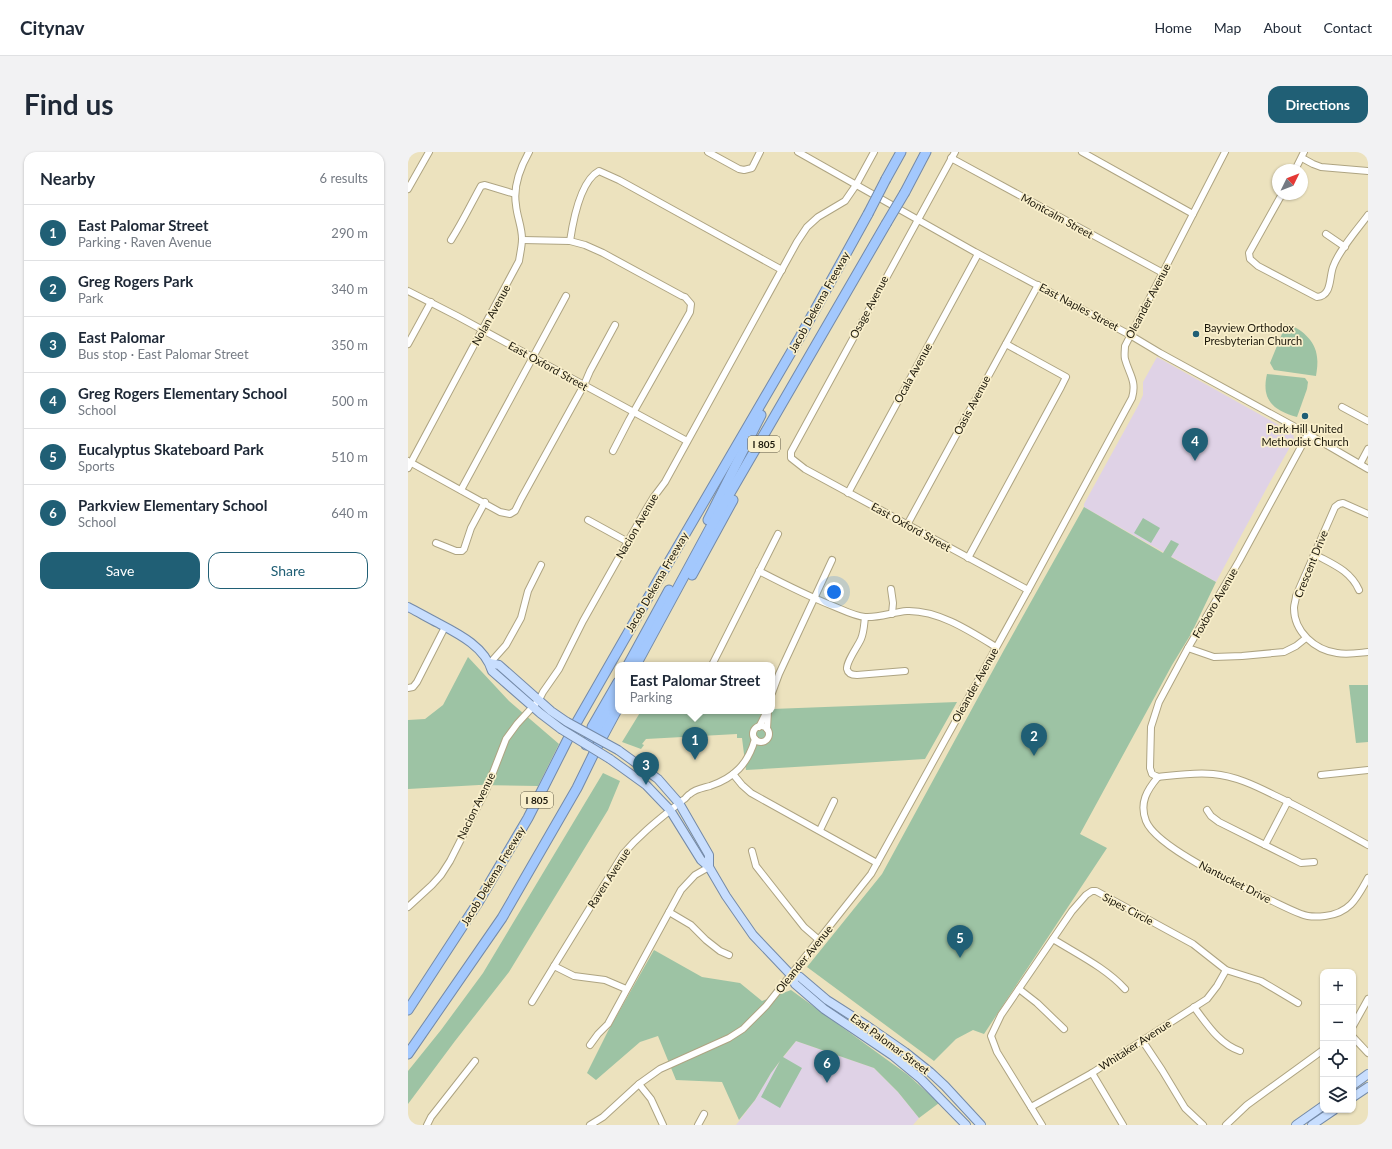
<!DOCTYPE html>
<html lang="en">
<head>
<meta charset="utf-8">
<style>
  body { margin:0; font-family:Lato,sans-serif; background:#f2f2f3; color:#1f2937 }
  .controls { position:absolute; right:12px; bottom:12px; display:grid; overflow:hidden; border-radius:8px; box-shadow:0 1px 3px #0004 }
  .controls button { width:36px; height:36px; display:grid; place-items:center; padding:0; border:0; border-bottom:1px solid #e0e1e3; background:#fff; color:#1f2937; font:20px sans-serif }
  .compass { position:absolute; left:864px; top:12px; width:36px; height:36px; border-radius:50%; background:#fff; box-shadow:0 1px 3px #0004; rotate:47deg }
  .you { position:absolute; left:426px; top:440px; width:14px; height:14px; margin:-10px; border:3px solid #fff; border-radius:50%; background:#1a73e8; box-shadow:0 0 0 6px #1a73e833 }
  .badge { display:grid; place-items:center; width:26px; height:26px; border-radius:50%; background:#205f75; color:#fff; font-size:13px; font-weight:700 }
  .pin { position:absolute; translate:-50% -33px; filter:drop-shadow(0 1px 2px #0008) }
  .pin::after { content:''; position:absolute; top:21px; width:14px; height:12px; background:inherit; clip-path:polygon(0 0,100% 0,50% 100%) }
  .popup { position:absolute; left:207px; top:510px; width:160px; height:52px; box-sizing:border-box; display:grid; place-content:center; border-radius:8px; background:#fff; filter:drop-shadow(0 1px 3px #0005); font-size:13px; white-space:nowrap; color:#747a83 }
  .popup b { font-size:15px; color:#1f2937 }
  .popup::after { content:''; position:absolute; left:50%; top:100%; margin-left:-8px; border:8px solid transparent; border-top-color:#fff }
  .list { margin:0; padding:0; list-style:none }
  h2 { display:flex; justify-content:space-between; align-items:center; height:52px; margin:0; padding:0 16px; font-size:17px }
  h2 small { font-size:13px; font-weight:400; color:#747a83 }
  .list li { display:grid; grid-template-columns:26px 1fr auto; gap:12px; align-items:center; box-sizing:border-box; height:56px; padding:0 16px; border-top:1px solid #e0e1e3 }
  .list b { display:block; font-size:15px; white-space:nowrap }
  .list p { margin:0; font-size:13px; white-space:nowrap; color:#747a83 }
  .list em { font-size:13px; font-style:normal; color:#747a83 }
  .actions { display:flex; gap:8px; padding:12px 16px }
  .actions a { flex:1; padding:9px 0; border:1px solid #205f75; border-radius:12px; text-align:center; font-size:14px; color:#205f75 }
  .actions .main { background:#205f75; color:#fff }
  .icon { flex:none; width:22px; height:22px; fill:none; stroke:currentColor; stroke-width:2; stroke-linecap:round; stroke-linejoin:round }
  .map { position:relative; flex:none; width:960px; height:973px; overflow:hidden; border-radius:12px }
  header { display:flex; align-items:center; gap:24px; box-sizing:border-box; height:56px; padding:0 20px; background:#fff; border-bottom:1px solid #e0e1e3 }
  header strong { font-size:19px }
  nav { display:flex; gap:22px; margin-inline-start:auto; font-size:14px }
  .intro { display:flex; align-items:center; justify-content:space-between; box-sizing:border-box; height:96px; padding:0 24px }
  h1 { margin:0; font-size:28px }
  .button { padding:10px 18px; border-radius:12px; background:#205f75; color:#fff; font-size:14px; font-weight:700 }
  main { display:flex; gap:24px; padding:0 24px }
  aside { flex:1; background:#fff; border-radius:12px; box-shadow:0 1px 3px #0004 }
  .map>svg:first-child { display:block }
  .education { fill:#dfd2e6 }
  .green { fill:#9dc3a4 }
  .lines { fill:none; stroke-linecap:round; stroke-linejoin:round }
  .minor-casing { stroke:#aea482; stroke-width:8 }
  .major-casing { stroke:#748aa8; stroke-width:10 }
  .highway-casing { stroke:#748aa8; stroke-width:11 }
  .minor { stroke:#fff; stroke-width:6 }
  .major { stroke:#c8defe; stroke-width:8 }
  .highway { stroke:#a3c8fd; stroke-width:9 }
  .major-bridge-casing { stroke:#748aa8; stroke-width:10; stroke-linecap:butt }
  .highway-bridge-casing { stroke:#748aa8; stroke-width:11; stroke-linecap:butt }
  .major-bridge { stroke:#c8defe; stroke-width:8 }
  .highway-bridge { stroke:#a3c8fd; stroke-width:9 }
  .poi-dot { fill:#205f75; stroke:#f9efcb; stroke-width:1.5 }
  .labels { text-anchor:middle; stroke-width:3.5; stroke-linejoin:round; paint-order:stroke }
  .shield { fill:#f9efcb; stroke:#5e5845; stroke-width:1 }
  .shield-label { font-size:10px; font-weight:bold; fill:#1c180b }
  .street-label { font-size:11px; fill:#1c180b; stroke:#f9efcb }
  .poi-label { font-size:11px; fill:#1c180b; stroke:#f9efcb; text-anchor:start }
</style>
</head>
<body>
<header>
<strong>Citynav</strong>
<nav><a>Home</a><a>Map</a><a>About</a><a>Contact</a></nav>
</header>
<div class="intro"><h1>Find us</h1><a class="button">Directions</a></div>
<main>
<aside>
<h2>Nearby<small>6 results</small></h2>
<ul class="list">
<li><span class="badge">1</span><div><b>East Palomar Street</b><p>Parking · Raven Avenue</p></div><em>290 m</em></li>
<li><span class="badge">2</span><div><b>Greg Rogers Park</b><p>Park</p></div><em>340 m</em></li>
<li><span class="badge">3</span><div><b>East Palomar</b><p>Bus stop · East Palomar Street</p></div><em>350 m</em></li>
<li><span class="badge">4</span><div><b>Greg Rogers Elementary School</b><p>School</p></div><em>500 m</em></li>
<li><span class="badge">5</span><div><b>Eucalyptus Skateboard Park</b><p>Sports</p></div><em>510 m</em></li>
<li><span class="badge">6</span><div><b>Parkview Elementary School</b><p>School</p></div><em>640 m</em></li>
</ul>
<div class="actions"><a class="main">Save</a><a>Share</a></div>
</aside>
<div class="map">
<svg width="960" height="973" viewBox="0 0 960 973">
  <rect width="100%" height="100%" fill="#ece2be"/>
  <!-- education -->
  <g class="education">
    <polygon points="749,205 885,281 886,288 862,330 808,430 676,355 676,352 730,254 735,243 735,230"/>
    <polygon points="388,889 466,916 490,940 511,966 505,973 328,973 347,948 363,921"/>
  </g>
  <!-- green -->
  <g class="green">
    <path d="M878,172C892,175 908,189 909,205C910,211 909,217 908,224L866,218L862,211Z"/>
    <path d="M859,222L897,226L900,230L899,237L889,265C865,258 853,248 859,222Z"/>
    <polygon points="676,355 755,401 763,388 771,392 763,405 808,430 783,482 764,513 672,682 699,696 576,882 565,878 548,887 526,909 399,815 474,722 596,498"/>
    <polygon points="735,366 752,376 743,391 726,381"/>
    <polygon points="60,505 101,549 151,592 130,634 71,633 0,637 0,568 17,567 35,553"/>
    <polygon points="941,533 960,533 960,590 948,591"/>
    <polygon points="549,550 517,607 338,618 334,586 329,586 329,582 238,587 234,592 236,593 233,597 214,590 233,559 247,559 248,561 308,559 364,559 364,557"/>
    <polygon points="195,621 212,629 200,658 101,820 47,889 0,952 0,919 33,878 75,821"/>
    <polygon points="246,798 294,825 332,831 354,849 383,838 500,923 531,951 511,966 490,940 466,916 388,889 375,905 394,916 372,956 353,945 372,909 363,921 347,948 331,968 314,930 268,928 250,884 232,890 188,928 179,921 200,879"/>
  </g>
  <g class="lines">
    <!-- minor casing -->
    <g class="minor-casing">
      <g id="minor">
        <polyline points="300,0 331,17 336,18 344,16 352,0"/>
        <polyline points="390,0 567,100 722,183 752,201 900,282 960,317"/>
        <polyline points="547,0 383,300 383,306 397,317 620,438"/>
        <polyline points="674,0 785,62"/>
        <polyline points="543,6 755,121"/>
        <polyline points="894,6 905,12 913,15 960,19"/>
        <polyline points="887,18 896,0"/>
        <polyline points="0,37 21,0"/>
        <path d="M874,42L841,101L842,107L850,114L909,145C924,144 921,126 925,115C931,98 949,78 960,63"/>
        <polyline points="918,82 937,95"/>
        <path d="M43,88C54,71 63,52 73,34L77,33L107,42"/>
        <polyline points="115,88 162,89 177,93 195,101 274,144 277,145 283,152 282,160 221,268 205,299"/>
        <path d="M162,89C165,69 172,29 191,19L211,28L374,118"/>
        <polyline points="0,139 49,164 279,289"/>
        <polyline points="0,192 23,150"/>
        <polyline points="934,255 960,269"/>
        <polyline points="0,309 92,360 102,362 107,359 113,347 176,233 182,219 207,173"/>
        <polyline points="952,312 960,297"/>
        <path d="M0,316L111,109C112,102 114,94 114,87C114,75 109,65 108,53C105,35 112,16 121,0"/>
        <polyline points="53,338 158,144"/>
        <polyline points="440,341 570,102"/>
        <path d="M960,362L935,351L931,352L927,355L888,444C888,448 886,452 886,456C886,480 907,498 929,501C939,503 950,501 960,500"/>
        <polyline points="180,368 220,390"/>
        <polyline points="499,373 630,133"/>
        <polyline points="28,391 48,399 54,399 56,397 63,376 77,350"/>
        <path d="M906,402C924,412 942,418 951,438"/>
        <polyline points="560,406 653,235 658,225 598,192"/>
        <path d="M351,419C376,432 400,444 425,454C435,458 446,464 457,465C471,466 485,460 499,459C530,458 562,479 588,495"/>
        <polyline points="483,437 485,451 484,462"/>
        <path d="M457,465C456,473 456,480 453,487C450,494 438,510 439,517C440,522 444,523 449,523L497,519"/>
        <polyline points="780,496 806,505 834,504 876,500 888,494 898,486"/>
        <polyline points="82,511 98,493 113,466 120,439 133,413"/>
        <polyline points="304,513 370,382"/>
        <polyline points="0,536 5,535 9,530 37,475"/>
        <polyline points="364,541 371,522 424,408"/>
        <circle cx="353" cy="582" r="8"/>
        <polyline points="351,575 359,559"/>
        <polyline points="359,577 360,559"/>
        <polyline points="325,622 334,633 343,641 469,711"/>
        <polyline points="913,623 960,618"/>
        <polyline points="750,625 744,622 742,616 743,575 751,550 780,496 831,409 900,282"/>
        <path d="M750,625C739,638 731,651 738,669C749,696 832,734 860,747C871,752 882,758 893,762C900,765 909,765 917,764C942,761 949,746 960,726"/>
        <path d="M750,625C768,623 787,620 805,622C827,624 846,633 866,643C898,658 929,676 960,693"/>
        <polyline points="799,658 803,664 811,670 893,711 906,710"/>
        <polyline points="412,678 426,649"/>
        <polyline points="857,693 880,649"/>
        <polyline points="344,699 348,714 396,775 411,788"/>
        <polyline points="0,755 24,733 33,723 42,709 79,636 98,587 109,572 131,548 135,540 151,517 175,469 236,361 245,346 257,330 389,90 399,75 410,65 437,49 448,33 466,0"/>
        <polyline points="261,760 283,773 298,788 312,799 321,803"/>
        <path d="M645,787C669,802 698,816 717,837"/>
        <polyline points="146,814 166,824 197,828 218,837"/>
        <polyline points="611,837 629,851 656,877"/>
        <path d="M124,850L146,814L215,702C234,680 253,666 275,648C278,647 279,643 282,642C287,637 295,636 302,634C326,626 340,612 347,587"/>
        <path d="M786,855C799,872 811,892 832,899"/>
        <polyline points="945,874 960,847"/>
        <polyline points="945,885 960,901"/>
        <polyline points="734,888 754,918 777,956 795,973"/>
        <polyline points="182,893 190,882 200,872 273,738 287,723 301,715"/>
        <polyline points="684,921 715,973"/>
        <polyline points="231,932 243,947 255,973"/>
        <polyline points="623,955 684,921 799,847 809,834 818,818"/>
        <polyline points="19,973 23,965 67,909"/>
        <path d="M182,973L195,965L231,932L252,917L321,886L335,877L358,854L463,722L620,438L724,246C729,229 721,222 717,207C716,203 717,198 717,194L817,0"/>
        <polyline points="290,973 296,962"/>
        <polyline points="634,973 589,900 583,884 593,863 664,759 678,743 684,739 688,739 785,792 818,818 853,829 890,851"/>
        <polyline points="818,973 839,953 915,898"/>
      </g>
    </g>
    <!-- major casing -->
    <g class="major-casing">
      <g id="major">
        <path d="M0,455C10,460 20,466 30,471C51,482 77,495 84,519L132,561L153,577"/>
        <polyline points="82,511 91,513 143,559 159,570"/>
        <polyline points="210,598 250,627 271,651 301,703 301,715"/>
        <polyline points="202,607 238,633 262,658 293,708 301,715 318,744 345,783 383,823 387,832 416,857 484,903 513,927 558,973"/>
        <polyline points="383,823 392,825 419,848 458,873 497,900 522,920 537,934 573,973"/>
        <polyline points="945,933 960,922"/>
        <polyline points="945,945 960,935"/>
        <polyline points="888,973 915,954"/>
        <polyline points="904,973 926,958"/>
      </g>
    </g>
    <!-- highway casing -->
    <g class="highway-casing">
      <g id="highway">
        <polyline points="478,27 493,0"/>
        <polyline points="497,40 518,0"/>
        <polyline points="300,368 353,263"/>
        <polyline points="284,423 325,348"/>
        <polyline points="220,513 261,438"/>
        <polyline points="228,513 307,367 478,72"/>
        <polyline points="185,581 184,575 210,530"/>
        <polyline points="178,593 185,581 191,578 210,544"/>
        <polyline points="0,858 71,749 120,666 166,575 248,432 392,185 460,62"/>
        <polyline points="0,902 94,766 169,636 189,595 210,556"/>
      </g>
    </g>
    <!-- minor -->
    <use href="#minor" class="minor"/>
    <!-- major -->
    <use href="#major" class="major"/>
    <!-- highway -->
    <use href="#highway" class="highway"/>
    <!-- major-bridge casing -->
    <g class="major-bridge-casing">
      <g id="major-bridge">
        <polyline points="159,570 210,598"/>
        <polyline points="153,577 202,607"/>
      </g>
    </g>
    <!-- highway-bridge casing -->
    <g class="highway-bridge-casing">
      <g id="highway-bridge">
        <polyline points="460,62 478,27"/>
        <polyline points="478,72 497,40"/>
      </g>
    </g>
    <!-- major-bridge -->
    <use href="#major-bridge" class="major-bridge"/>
    <!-- highway-bridge -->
    <use href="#highway-bridge" class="highway-bridge"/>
  </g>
  <!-- markers -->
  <g class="poi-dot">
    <circle cx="788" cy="182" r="4"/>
    <circle cx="897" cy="264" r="4"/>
  </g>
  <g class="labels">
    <!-- shield labels -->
    <g class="shield">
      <rect x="340" y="284" width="32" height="16" rx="3"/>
      <rect x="113" y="640" width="32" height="16" rx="3"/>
    </g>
    <g class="shield-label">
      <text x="356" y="296">I 805</text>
      <text x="129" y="652">I 805</text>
    </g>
    <!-- street labels -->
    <g class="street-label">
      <text transform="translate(649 64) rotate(29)" y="4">Montcalm Street</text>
      <text transform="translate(740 149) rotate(-62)" y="4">Oleander Avenue</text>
      <text transform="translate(411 150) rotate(-61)" y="4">Jacob Dekema Freeway</text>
      <text transform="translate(461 155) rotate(-62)" y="4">Osage Avenue</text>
      <text transform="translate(671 155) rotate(28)" y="4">East Naples Street</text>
      <text transform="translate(83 163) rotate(-61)" y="4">Nolan Avenue</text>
      <text transform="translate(140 214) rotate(29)" y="4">East Oxford Street</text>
      <text transform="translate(505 221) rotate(-61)" y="4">Ocala Avenue</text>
      <text transform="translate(564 253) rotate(-62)" y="4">Oasis Avenue</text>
      <text transform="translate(229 374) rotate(-60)" y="4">Nacion Avenue</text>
      <text transform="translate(503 375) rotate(29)" y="4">East Oxford Street</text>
      <text transform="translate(903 412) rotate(-68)" y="4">Crescent Drive</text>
      <text transform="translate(249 430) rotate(-60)" y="4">Jacob Dekema Freeway</text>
      <text transform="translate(807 451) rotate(-60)" y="4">Foxboro Avenue</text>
      <text transform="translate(567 533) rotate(-61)" y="4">Oleander Avenue</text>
      <text transform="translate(68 654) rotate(-64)" y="4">Nacion Avenue</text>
      <text transform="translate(85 724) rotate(-59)" y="4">Jacob Dekema Freeway</text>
      <text transform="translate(201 726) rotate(-57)" y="4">Raven Avenue</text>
      <text transform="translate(827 730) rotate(27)" y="4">Nantucket Drive</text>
      <text transform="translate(720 757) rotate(28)" y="4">Sipes Circle</text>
      <text transform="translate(396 807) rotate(-51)" y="4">Oleander Avenue</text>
      <text transform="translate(482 892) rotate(36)" y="4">East Palomar Street</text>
      <text transform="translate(727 893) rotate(-33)" y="4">Whitaker Avenue</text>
    </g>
    <!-- poi labels -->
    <g class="poi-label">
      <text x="796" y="180">Bayview Orthodox<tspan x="796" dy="13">Presbyterian Church</tspan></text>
      <text x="897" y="281" text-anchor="middle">Park Hill United<tspan x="897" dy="13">Methodist Church</tspan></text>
    </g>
  </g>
</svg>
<div class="controls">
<button>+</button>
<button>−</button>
<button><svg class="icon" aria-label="locate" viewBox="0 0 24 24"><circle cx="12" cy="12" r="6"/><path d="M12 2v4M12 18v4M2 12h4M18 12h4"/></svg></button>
<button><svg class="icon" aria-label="layers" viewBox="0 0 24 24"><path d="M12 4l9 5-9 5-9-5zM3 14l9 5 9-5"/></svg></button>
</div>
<svg class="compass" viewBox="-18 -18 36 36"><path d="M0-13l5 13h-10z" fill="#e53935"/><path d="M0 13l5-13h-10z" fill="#747a83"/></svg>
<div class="you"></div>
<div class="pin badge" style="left:287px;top:608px">1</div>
<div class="popup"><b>East Palomar Street</b>Parking</div>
<div class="pin badge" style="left:626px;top:604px">2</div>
<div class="pin badge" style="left:238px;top:633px">3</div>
<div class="pin badge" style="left:787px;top:309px">4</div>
<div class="pin badge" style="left:552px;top:806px">5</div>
<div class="pin badge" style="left:419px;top:931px">6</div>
</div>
</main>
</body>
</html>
